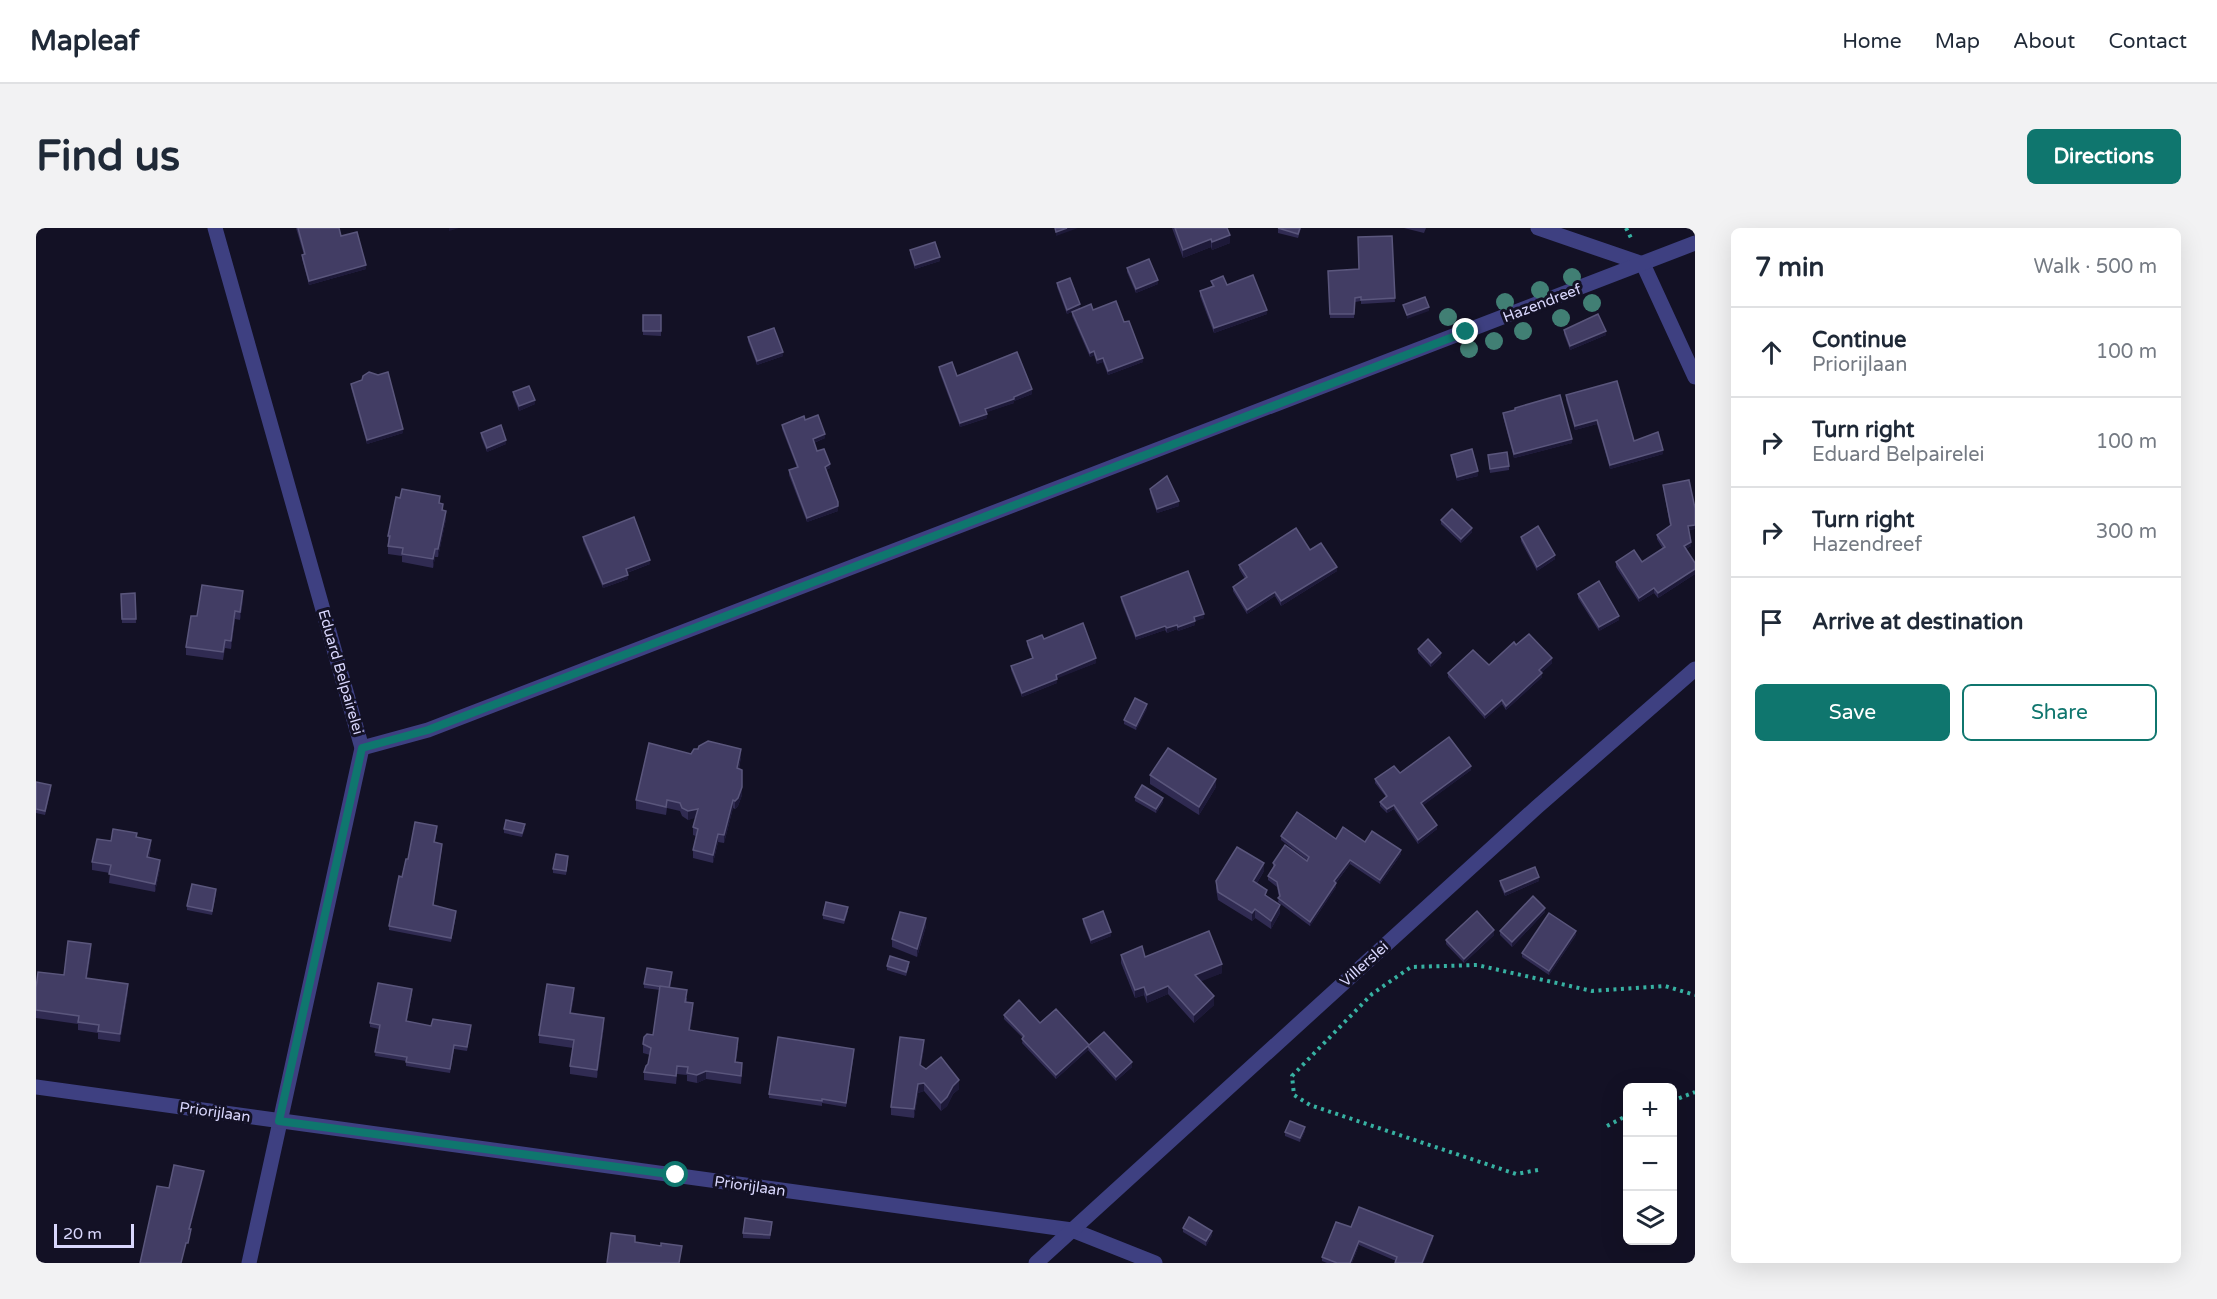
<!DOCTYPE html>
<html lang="en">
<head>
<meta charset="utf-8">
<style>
  body { margin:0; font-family:"Varela Round",sans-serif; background:#f2f2f3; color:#1f2937 }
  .controls { position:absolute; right:18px; bottom:18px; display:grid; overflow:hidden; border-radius:9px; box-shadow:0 6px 24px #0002 }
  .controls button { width:54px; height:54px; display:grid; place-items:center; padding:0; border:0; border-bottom:2px solid #e0e1e3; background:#fff; color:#1f2937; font:30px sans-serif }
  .scale { position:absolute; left:18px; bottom:15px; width:80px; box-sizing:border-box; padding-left:6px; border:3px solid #d9d7fd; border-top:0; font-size:16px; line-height:21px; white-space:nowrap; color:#d9d7fd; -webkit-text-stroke:4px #131125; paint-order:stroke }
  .stop { position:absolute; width:18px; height:18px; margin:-14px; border:4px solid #0f766e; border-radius:50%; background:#fff }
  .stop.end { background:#0f766e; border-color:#fff; box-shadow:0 2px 6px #0008 }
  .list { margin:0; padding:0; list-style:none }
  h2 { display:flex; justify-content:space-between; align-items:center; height:78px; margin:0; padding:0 24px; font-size:26px }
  h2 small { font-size:20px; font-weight:400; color:#747a83 }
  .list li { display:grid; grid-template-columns:39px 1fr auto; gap:18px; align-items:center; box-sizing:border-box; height:90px; padding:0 24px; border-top:2px solid #e0e1e3 }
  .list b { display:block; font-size:22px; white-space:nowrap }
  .list p { margin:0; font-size:20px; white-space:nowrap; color:#747a83 }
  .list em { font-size:20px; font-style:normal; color:#747a83 }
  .actions { display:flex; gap:12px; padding:18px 24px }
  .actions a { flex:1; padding:14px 0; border:2px solid #0f766e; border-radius:9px; text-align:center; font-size:21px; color:#0f766e }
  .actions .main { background:#0f766e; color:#fff }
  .icon { flex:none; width:33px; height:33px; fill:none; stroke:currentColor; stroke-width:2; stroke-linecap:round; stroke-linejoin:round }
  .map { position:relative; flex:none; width:1659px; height:1035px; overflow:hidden; border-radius:9px }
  header { display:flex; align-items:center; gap:36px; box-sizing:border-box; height:84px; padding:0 30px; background:#fff; border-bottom:2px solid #e0e1e3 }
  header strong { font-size:28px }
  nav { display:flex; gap:33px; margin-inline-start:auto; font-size:21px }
  .intro { display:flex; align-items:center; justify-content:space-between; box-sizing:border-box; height:144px; padding:0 36px }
  h1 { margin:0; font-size:42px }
  .button { padding:15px 27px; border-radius:9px; background:#0f766e; color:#fff; font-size:21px; font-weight:700 }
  main { display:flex; gap:36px; padding:0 36px }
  aside { flex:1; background:#fff; border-radius:9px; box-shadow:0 6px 24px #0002 }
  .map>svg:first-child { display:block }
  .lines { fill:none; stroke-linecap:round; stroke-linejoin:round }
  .path { stroke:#37b1a2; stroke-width:4; stroke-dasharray:3 4.5; stroke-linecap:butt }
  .street { stroke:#3e4081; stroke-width:15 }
  .tree { fill:#417f74 }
  .wall { fill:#302b52 }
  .shaded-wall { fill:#1d1938 }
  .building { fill:#423d64; stroke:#5a567c; stroke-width:1.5 }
  .route { stroke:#0f766e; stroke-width:8 }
  .labels { text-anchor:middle; stroke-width:6; stroke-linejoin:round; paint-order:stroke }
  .street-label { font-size:15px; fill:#d9d7fd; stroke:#131125 }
</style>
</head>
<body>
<header>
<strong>Mapleaf</strong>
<nav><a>Home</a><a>Map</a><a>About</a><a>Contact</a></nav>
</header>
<div class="intro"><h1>Find us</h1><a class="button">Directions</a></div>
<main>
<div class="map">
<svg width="1659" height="1035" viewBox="0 0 1659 1035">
  <rect width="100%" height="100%" fill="#131125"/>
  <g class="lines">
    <!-- path -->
    <g class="path">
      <polyline points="1590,0 1595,10"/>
      <polyline points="1636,873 1659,864"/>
      <polyline points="1571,898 1592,887"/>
      <polyline points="1502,942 1480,946 1274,877 1258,867 1256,848 1336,766 1375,739 1441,737 1556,763 1629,758 1659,767"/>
    </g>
    <!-- street -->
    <g class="street">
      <polyline points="179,0 326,520 213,1035"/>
      <polyline points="1502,0 1607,36"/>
      <polyline points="1607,36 1659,149"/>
      <polyline points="326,520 392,502 1659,15"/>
      <polyline points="0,859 1036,1002 1119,1035"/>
      <polyline points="1000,1035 1501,579 1659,441"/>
    </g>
  </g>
  <!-- trees -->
  <g class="tree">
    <circle cx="1536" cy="49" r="9"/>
    <circle cx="1504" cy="62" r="9"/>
    <circle cx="1469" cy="74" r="9"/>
    <circle cx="1556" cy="75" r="9"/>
    <circle cx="1412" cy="89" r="9"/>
    <circle cx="1525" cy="90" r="9"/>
    <circle cx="1487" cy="103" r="9"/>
    <circle cx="1458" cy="113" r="9"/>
    <circle cx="1433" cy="121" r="9"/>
  </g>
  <!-- wall -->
  <g class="wall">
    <polygon points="260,0 303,0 305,8 330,41 273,57 266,31 266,27 268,27"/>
    <polygon points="1136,0 1191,0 1194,15 1176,22 1175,19 1147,30"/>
    <polygon points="1242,0 1265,0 1262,10 1242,5"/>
    <polygon points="1368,0 1390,0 1388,5"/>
    <polygon points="1356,8 1359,74 1325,76 1325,73 1319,74 1318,90 1294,90 1292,43 1323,41"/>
    <polygon points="874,22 904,33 879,41 874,26"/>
    <polygon points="1091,40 1122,56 1100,65 1091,44"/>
    <polygon points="1175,53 1191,57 1231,86 1178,105 1164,68 1164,63 1176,58"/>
    <polygon points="1021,55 1044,80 1031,86 1021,59"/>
    <polygon points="1057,82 1088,94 1107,134 1072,147 1067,134 1061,136 1058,127 1054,129 1036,88 1036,84"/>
    <polygon points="607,87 625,87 625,108 607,107"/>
    <polygon points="1528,102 1570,107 1534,122 1528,106"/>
    <polygon points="712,109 747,128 721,137 712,113"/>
    <polygon points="903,139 921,148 996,166 978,173 978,175 950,184 951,190 924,199 903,143"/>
    <polygon points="315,156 367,205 331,216 315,160"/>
    <polygon points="477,164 499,176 483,183 477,168"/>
    <polygon points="1530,167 1598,213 1627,226 1574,241 1561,196 1539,202 1530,172"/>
    <polygon points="1479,182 1536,215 1478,230 1467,189 1467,185"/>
    <polygon points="769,192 789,210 778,215 781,223 794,240 790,242 802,274 802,283 771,294 753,247 753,242 761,240 746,201 746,197"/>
    <polygon points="445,205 470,216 451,224 445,209"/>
    <polygon points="1415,227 1442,248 1421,253 1415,231"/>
    <polygon points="1452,227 1473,238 1473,242 1454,245"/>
    <polygon points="1627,257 1659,280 1659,301 1653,302 1655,318 1650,321 1659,335 1659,346 1622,370 1618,365 1603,374 1580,339 1580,334 1606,334 1627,321 1621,311 1621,307 1634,298"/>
    <polygon points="1114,261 1143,278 1121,285 1114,265"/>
    <polygon points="404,276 407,282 410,291 402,329 399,329 397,340 366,334 366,328 352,326 352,308"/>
    <polygon points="1405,292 1436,304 1425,315 1405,296"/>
    <polygon points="547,309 614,336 591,345 592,351 567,360 547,313"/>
    <polygon points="1485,309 1519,331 1501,343 1485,313"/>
    <polygon points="1274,322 1301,343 1245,378 1239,368 1211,386 1197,363 1197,359 1209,351 1203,341 1203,337"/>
    <polygon points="99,365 100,395 86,395 85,366"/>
    <polygon points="1542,366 1583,392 1563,403 1542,370"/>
    <polygon points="1085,369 1168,390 1159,393 1159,397 1142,403 1141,401 1131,405 1129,402 1100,412 1085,373"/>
    <polygon points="207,372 204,392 199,391 195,421 189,420 187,432 150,427 150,419 161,388"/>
    <polygon points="1008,411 1060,435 1020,450 1021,455 986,469 975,442 975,438 996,430 991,417 991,413"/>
    <polygon points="1480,417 1516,435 1505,445 1506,449 1470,482 1466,476 1449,491 1412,449 1412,445 1453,437"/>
    <polygon points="1382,421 1405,429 1395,439 1382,425"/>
    <polygon points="1111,480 1100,502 1088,496 1088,492"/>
    <polygon points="655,526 705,529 703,541 706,567 702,578 699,581 697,580 688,615 682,614 677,635 657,630 657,622 660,608 657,607 657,599 660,589 652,592 646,588 644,583 631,580 630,587 600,581 600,572"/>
    <polygon points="1435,542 1387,577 1401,601 1382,616 1358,581 1351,585 1344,578 1344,574 1350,569 1339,555 1339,551 1364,545"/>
    <polygon points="1114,547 1180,559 1163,587 1114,556"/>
    <polygon points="0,554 15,562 9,587 0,585"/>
    <polygon points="1099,569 1127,574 1120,585 1099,573"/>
    <polygon points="489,600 486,609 468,605 468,601"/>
    <polygon points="401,602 399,614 406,620 397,678 420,687 415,714 353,702 353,698 366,649 372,631"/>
    <polygon points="1245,608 1300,611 1329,614 1365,626 1344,656 1314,636 1300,655 1300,659 1274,698 1242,674 1243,669 1241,659 1232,652 1232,648 1237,639 1237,635 1271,633 1271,632 1245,612"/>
    <polygon points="101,609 115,620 113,630 124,640 119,664 73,655 74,645 56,642 56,634 75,613"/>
    <polygon points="532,633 530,647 517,645 517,641"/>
    <polygon points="1228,643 1221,655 1244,685 1235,701 1219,690 1216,693 1182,672 1180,661 1180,653"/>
    <polygon points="1464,653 1503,653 1469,668 1464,657"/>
    <polygon points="180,665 176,687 151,682 151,678"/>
    <polygon points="812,683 808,696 787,691 787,687"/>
    <polygon points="1509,684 1476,719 1464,707 1464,703"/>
    <polygon points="1047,691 1075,708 1055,716 1047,695"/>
    <polygon points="890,698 881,729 856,719 856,711"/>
    <polygon points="1458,707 1428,735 1410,716 1410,712"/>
    <polygon points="1540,707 1513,747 1486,729 1486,725"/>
    <polygon points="55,725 51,750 92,764 84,814 62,811 62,805 42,802 42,796 0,790 0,760 28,747"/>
    <polygon points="1085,727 1109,729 1186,745 1164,753 1178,777 1158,795 1132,766 1111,775 1108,767 1099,770 1085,735"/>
    <polygon points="851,738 873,738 870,748 851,742"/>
    <polygon points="636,748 634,760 651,770 651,775 657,784 654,802 702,818 700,834 706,843 705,856 670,851 661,855 651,853 651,847 641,846 640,856 608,852 608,844 612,836 614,827 607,825 607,816 617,807 624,762 608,760 608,756"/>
    <polygon points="376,765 371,793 395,798 435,801 431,823 418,821 414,845 370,838 370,833 339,828 343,801 334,799 334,795"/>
    <polygon points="538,768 535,785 568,798 561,850 534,846 534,838 537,820 503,815 503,807"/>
    <polygon points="968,787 1004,795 1053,817 1096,839 1080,853 1052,822 1020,851 986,815 987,810 968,791"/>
    <polygon points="888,820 885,838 923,861 917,866 911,878 905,883 888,863 882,865 878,890 855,887 855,879"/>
    <polygon points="818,825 810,879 786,875 786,878 733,870 733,866"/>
    <polygon points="1269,903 1264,914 1249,908 1249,904"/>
    <polygon points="736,998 734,1011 707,1010 707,1005"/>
    <polygon points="1315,999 1397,1012 1360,1033 1323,1017 1316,1035 1291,1035 1286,1033 1286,1029"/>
    <polygon points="1147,1000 1176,1007 1170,1018 1147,1004"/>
  </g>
  <!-- shaded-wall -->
  <g class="shaded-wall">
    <polygon points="413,0 423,0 413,3"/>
    <polygon points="1031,0 1042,0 1020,8 1020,4"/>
    <polygon points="1194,7 1194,15 1176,22 1176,14"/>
    <polygon points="1175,11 1175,19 1147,30 1147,22"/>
    <polygon points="904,29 904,33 879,41 879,37"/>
    <polygon points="330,37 330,41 273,57 273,53"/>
    <polygon points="1122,52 1122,56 1100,65 1100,61"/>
    <polygon points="1044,76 1044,80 1031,86 1031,82"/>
    <polygon points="1393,79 1393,83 1371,91 1371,87"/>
    <polygon points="1231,82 1231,86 1178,105 1178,100"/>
    <polygon points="1570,103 1570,107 1534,122 1534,118"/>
    <polygon points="1058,123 1058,127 1054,129 1054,125"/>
    <polygon points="747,124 747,128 721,137 721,133"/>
    <polygon points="1067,130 1067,134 1061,136 1061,132"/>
    <polygon points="1107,130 1107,134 1072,147 1072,143"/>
    <polygon points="996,161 996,166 978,173 978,175 949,185 949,181"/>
    <polygon points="499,172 499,176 483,183 483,178"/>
    <polygon points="951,186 951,190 924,199 924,195"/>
    <polygon points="1561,192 1561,196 1539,202 1539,198"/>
    <polygon points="367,201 367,205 331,216 331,212"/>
    <polygon points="789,206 789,210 777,215 777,211"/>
    <polygon points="1536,211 1536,215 1478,230 1478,226"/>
    <polygon points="470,212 470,216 451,224 451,220"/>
    <polygon points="1627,222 1627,226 1574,241 1574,237"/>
    <polygon points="794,236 794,240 789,243 789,239"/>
    <polygon points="1442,243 1442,248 1421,253 1421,249"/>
    <polygon points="1143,273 1143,278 1121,285 1121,281"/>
    <polygon points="802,278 802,283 771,294 771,290"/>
    <polygon points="410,283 410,291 402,329 402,321"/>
    <polygon points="1659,297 1659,301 1652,302 1652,298"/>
    <polygon points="1436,300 1436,304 1425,315 1425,311"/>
    <polygon points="1655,314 1655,318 1648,322 1648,318"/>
    <polygon points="399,321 399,329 397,340 397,331"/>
    <polygon points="1519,327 1519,331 1501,343 1501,339"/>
    <polygon points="614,332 614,336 590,345 590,341"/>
    <polygon points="1301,339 1301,343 1245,378 1245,373"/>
    <polygon points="1659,341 1659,346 1622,370 1622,365"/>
    <polygon points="592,347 592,351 567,360 567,356"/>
    <polygon points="1618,360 1618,365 1603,374 1603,370"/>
    <polygon points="207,363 207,372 204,392 204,384"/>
    <polygon points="1239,364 1239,368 1211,386 1211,382"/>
    <polygon points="199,383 199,391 195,421 195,413"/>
    <polygon points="1168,386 1168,390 1159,393 1159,397 1142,403 1142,399 1158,389"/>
    <polygon points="1583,388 1583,392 1563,403 1563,399"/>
    <polygon points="1141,397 1141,401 1131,405 1131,400"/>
    <polygon points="1129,398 1129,402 1100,412 1100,408"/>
    <polygon points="1405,425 1405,429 1395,439 1395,435"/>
    <polygon points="1060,430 1060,435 1020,451 1020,447"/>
    <polygon points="1516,430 1516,435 1503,447 1503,442"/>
    <polygon points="1506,445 1506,449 1470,482 1470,478"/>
    <polygon points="1021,451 1021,455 986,469 986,465"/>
    <polygon points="1466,472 1466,476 1449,491 1449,487"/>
    <polygon points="1111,476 1111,480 1100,502 1100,498"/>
    <polygon points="705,521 705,529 701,548 701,540"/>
    <polygon points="1435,538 1435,542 1385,579 1385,575"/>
    <polygon points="1180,551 1180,559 1163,587 1163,579"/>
    <polygon points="706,559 706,567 702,578 699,581 699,573"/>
    <polygon points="1127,570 1127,574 1120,585 1120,581"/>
    <polygon points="697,572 697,580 688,615 688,607"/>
    <polygon points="1358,577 1358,581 1351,585 1351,581"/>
    <polygon points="662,581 662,589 652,592 652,583"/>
    <polygon points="1401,597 1401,601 1382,616 1382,612"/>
    <polygon points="682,606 682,614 677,635 677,627"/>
    <polygon points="115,612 115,620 111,637 111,629"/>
    <polygon points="1365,622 1365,626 1344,656 1344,652"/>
    <polygon points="124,632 124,640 119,664 119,656"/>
    <polygon points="1314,632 1314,636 1298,657 1298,653"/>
    <polygon points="1228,635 1228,643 1217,661 1217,653"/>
    <polygon points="1503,649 1503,653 1469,668 1469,664"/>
    <polygon points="1300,655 1300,659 1274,698 1274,694"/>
    <polygon points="1244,677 1244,685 1235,701 1235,693"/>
    <polygon points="1509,680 1509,684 1476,719 1476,714"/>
    <polygon points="1219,681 1219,690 1216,693 1216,685"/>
    <polygon points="890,690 890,698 881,729 881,721"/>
    <polygon points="1458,702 1458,707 1428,735 1428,731"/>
    <polygon points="1540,703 1540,707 1513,747 1513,743"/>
    <polygon points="1075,704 1075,708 1055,716 1055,712"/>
    <polygon points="55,716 55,725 50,758 50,750"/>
    <polygon points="1186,736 1186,745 1159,756 1159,747"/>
    <polygon points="92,756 92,764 84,814 84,806"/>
    <polygon points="1132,758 1132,766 1111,775 1111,767"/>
    <polygon points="1108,759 1108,767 1099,770 1099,762"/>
    <polygon points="538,760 538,768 534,793 534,785"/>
    <polygon points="1178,768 1178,777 1158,795 1158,787"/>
    <polygon points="657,775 657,784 653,810 653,802"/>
    <polygon points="568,790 568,798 561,850 561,842"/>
    <polygon points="888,812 888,820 884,845 884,837"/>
    <polygon points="1052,818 1052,822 1020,851 1020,847"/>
    <polygon points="1096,834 1096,839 1080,853 1080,849"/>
    <polygon points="670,843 670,851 661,855 661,847"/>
    <polygon points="923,852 923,861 917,866 911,878 905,883 905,875 917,858"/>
    <polygon points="888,855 888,863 882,865 878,890 878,881 882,856"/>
    <polygon points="1269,899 1269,903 1264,914 1264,910"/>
    <polygon points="168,943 168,948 153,1005 153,1001"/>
    <polygon points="1176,1003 1176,1007 1170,1018 1170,1013"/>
    <polygon points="1397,1008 1397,1012 1388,1035 1386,1035"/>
    <polygon points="1323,1013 1323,1017 1316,1035 1314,1035"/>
  </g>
  <!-- building -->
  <g class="building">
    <polygon points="262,0 303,0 305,8 321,4 330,37 273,53 266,27 269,26"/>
    <polygon points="1019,0 1031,0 1020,4"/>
    <polygon points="1139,0 1191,0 1194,7 1176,14 1175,11 1147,22"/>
    <polygon points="1242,0 1264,0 1262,6"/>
    <polygon points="1356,8 1359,70 1325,72 1325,69 1319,70 1318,86 1294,86 1292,43 1323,41 1322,9"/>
    <polygon points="899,14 904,29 879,37 874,22"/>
    <polygon points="1113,31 1122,52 1100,61 1091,40"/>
    <polygon points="1217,47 1231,82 1178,100 1164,63 1178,58 1175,53 1187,48 1191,57"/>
    <polygon points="1034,50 1044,76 1031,82 1021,55"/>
    <polygon points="1389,69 1393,79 1371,87 1367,77"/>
    <polygon points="1080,73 1088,94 1093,93 1107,130 1072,143 1067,130 1061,132 1058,123 1054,125 1036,84 1055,76 1057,82"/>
    <polygon points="1562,86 1570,103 1534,118 1528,102"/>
    <rect x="607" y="87" width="18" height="16"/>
    <polygon points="738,100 747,124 721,133 712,109"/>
    <polygon points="981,124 996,161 978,169 978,171 949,181 951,186 924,195 903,139 916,134 921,148"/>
    <polygon points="333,144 342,147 352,144 367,201 331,212 315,156 326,152 327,148"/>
    <polygon points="1581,153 1598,213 1622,204 1627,222 1574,237 1561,192 1539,198 1530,167"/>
    <polygon points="493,158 499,172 483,178 477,164"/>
    <polygon points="1524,167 1536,211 1478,226 1467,185 1479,182 1479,180"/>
    <polygon points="782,187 789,206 777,211 781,223 788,221 794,236 789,239 802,274 802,278 771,290 753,242 762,239 746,197 768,188 769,192"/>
    <polygon points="465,197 470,212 451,220 445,205"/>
    <polygon points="1436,221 1442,243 1421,249 1415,227"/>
    <polygon points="1471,224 1473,238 1454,241 1452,227"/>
    <polygon points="1131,248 1143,273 1121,281 1114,261"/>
    <polygon points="1653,252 1659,280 1659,297 1652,298 1655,314 1648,318 1659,335 1659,341 1622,365 1618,360 1603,370 1580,334 1598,322 1606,334 1629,319 1621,307 1635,297 1627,257"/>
    <polygon points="366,261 404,268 403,275 407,276 406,282 410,283 402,321 399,321 397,331 366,326 367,320 352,318 354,308 352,308 360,269 364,270"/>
    <polygon points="1416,281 1436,300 1425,311 1405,292"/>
    <polygon points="598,289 614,332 590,341 592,347 567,356 547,309"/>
    <polygon points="1502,298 1519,327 1501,339 1485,309"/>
    <polygon points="1260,300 1274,322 1285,315 1301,339 1245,373 1239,364 1211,382 1197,359 1211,349 1203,337"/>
    <polygon points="1152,343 1168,386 1158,389 1159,393 1142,399 1141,397 1131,400 1129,398 1100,408 1085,369"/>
    <polygon points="1563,353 1583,388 1563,399 1542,366"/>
    <polygon points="166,357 207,363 204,384 199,383 195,413 189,412 187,424 150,419 155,388 161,388"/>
    <polygon points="99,365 100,391 86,391 85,366"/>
    <polygon points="1047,395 1060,430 1020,447 1021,451 986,465 975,438 997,430 991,413 1006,407 1008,411"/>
    <polygon points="1493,406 1516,430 1503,442 1506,445 1470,478 1466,472 1449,487 1412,445 1437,422 1453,437 1478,414 1480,417"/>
    <polygon points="1392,411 1405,425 1395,435 1382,421"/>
    <polygon points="1099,470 1111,476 1100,498 1088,492"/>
    <polygon points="1413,509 1435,538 1385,575 1401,597 1382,612 1358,577 1351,581 1344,574 1351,568 1339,551 1358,538 1364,545"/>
    <polygon points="672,513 705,521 701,540 706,542 706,559 702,570 699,573 697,572 688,607 682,606 677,627 657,622 662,601 657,599 662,581 652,583 646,580 644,575 631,572 630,579 600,572 613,515 655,526 658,521 662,521 663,518"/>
    <polygon points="1132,520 1180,551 1163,579 1114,547"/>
    <polygon points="0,554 15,557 9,583 0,581"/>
    <polygon points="1106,557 1127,570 1120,581 1099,569"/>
    <polygon points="1261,584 1300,611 1307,599 1329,614 1336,603 1365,622 1344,652 1314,632 1298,653 1300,655 1274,694 1242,670 1244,668 1241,654 1232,648 1239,637 1237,635 1249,617 1271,633 1273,629 1245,608"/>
    <polygon points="470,592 489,596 486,605 468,601"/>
    <polygon points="379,594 401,598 398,614 406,616 397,677 420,683 415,710 353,698 363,648 366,649 370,631 372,631"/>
    <polygon points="77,601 101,605 100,609 115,612 111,629 124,632 119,656 73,646 75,637 56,634 61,611 75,613"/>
    <polygon points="1201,619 1228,635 1217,653 1231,662 1229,667 1244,677 1235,693 1219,681 1216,685 1182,664 1180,653"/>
    <polygon points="520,626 532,628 530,643 517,641"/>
    <polygon points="1499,639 1503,649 1469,664 1464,653"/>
    <polygon points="156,656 180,661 176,683 151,678"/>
    <polygon points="1497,668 1509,680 1476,714 1464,703"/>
    <polygon points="790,674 812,679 808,692 787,687"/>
    <polygon points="1067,683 1075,704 1055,712 1047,691"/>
    <polygon points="1441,683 1458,702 1428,731 1410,712"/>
    <polygon points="864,684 890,690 881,721 856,711"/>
    <polygon points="1513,685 1540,703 1513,743 1486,725"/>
    <polygon points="1173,703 1186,736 1159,747 1178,768 1158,787 1132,758 1111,767 1108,759 1099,762 1085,727 1106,718 1109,729"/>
    <polygon points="32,713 55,716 50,750 92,756 84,806 62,803 63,797 42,794 43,788 0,782 0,760 2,744 28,747"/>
    <polygon points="854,728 873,734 870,744 851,738"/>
    <polygon points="611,740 636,744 633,760 608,756"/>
    <polygon points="342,755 376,761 370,793 395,798 397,791 435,797 431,819 418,817 414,841 370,834 371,829 339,824 344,797 334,795"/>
    <polygon points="511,756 538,760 534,785 568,790 561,842 534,838 538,812 503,807"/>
    <polygon points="624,758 651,762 649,774 657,775 653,802 702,810 699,834 706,835 705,848 670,843 661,847 651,845 652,839 641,838 640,848 608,844 610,838 612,836 615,820 607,816 608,809 611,806 617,807"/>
    <polygon points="983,772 1004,795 1020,781 1053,817 1068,804 1096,834 1080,849 1052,818 1020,847 986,811 988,808 968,787"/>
    <polygon points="742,809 818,821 810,875 786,871 786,873 733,866"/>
    <polygon points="864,809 888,812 884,837 890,841 905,829 923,852 917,858 911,869 905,875 888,855 882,856 878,881 855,879"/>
    <polygon points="1254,893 1269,899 1264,910 1249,904"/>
    <polygon points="138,937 168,943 153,1001 155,1001 152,1015 150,1015 145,1035 104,1035 121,958 133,960"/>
    <polygon points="1323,979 1397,1008 1386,1035 1359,1035 1361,1029 1323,1013 1314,1035 1301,1035 1286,1029 1300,994 1315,999"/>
    <polygon points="1153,989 1176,1003 1170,1013 1147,1000"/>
    <polygon points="709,990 736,994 734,1007 707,1005"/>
    <polygon points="575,1005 599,1008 599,1014 625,1018 625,1015 646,1018 643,1035 571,1035"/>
  </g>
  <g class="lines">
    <!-- route -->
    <polyline class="route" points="640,947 243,893 326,520 392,502 1430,104"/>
  </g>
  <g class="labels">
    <!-- street labels -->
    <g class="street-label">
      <text transform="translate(1506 75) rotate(-21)" y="5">Hazendreef</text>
      <text transform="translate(305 444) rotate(74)" y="5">Eduard Belpairelei</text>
      <text transform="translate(1328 736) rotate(-42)" y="5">Villerslei</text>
      <text transform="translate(179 884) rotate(8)" y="5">Priorijlaan</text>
      <text transform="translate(714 958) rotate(8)" y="5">Priorijlaan</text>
    </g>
  </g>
</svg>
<div class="controls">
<button>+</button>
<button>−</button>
<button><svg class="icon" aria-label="layers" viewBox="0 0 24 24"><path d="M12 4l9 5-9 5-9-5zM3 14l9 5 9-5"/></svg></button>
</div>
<div class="scale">20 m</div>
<div class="stop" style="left:640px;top:947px"></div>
<div class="stop end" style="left:1430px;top:104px"></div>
</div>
<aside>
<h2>7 min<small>Walk · 500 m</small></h2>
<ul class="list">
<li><svg class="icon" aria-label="ahead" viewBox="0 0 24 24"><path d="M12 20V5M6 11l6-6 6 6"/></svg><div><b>Continue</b><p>Priorijlaan</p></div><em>100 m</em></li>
<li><svg class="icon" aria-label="right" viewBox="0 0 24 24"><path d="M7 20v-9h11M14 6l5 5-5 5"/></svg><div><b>Turn right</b><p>Eduard Belpairelei</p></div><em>100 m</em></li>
<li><svg class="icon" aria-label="right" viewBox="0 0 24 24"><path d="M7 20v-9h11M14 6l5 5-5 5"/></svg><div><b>Turn right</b><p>Hazendreef</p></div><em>300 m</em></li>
<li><svg class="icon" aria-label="arrive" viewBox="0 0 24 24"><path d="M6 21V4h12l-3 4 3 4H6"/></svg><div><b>Arrive at destination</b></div></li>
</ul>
<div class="actions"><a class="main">Save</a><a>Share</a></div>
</aside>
</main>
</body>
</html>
